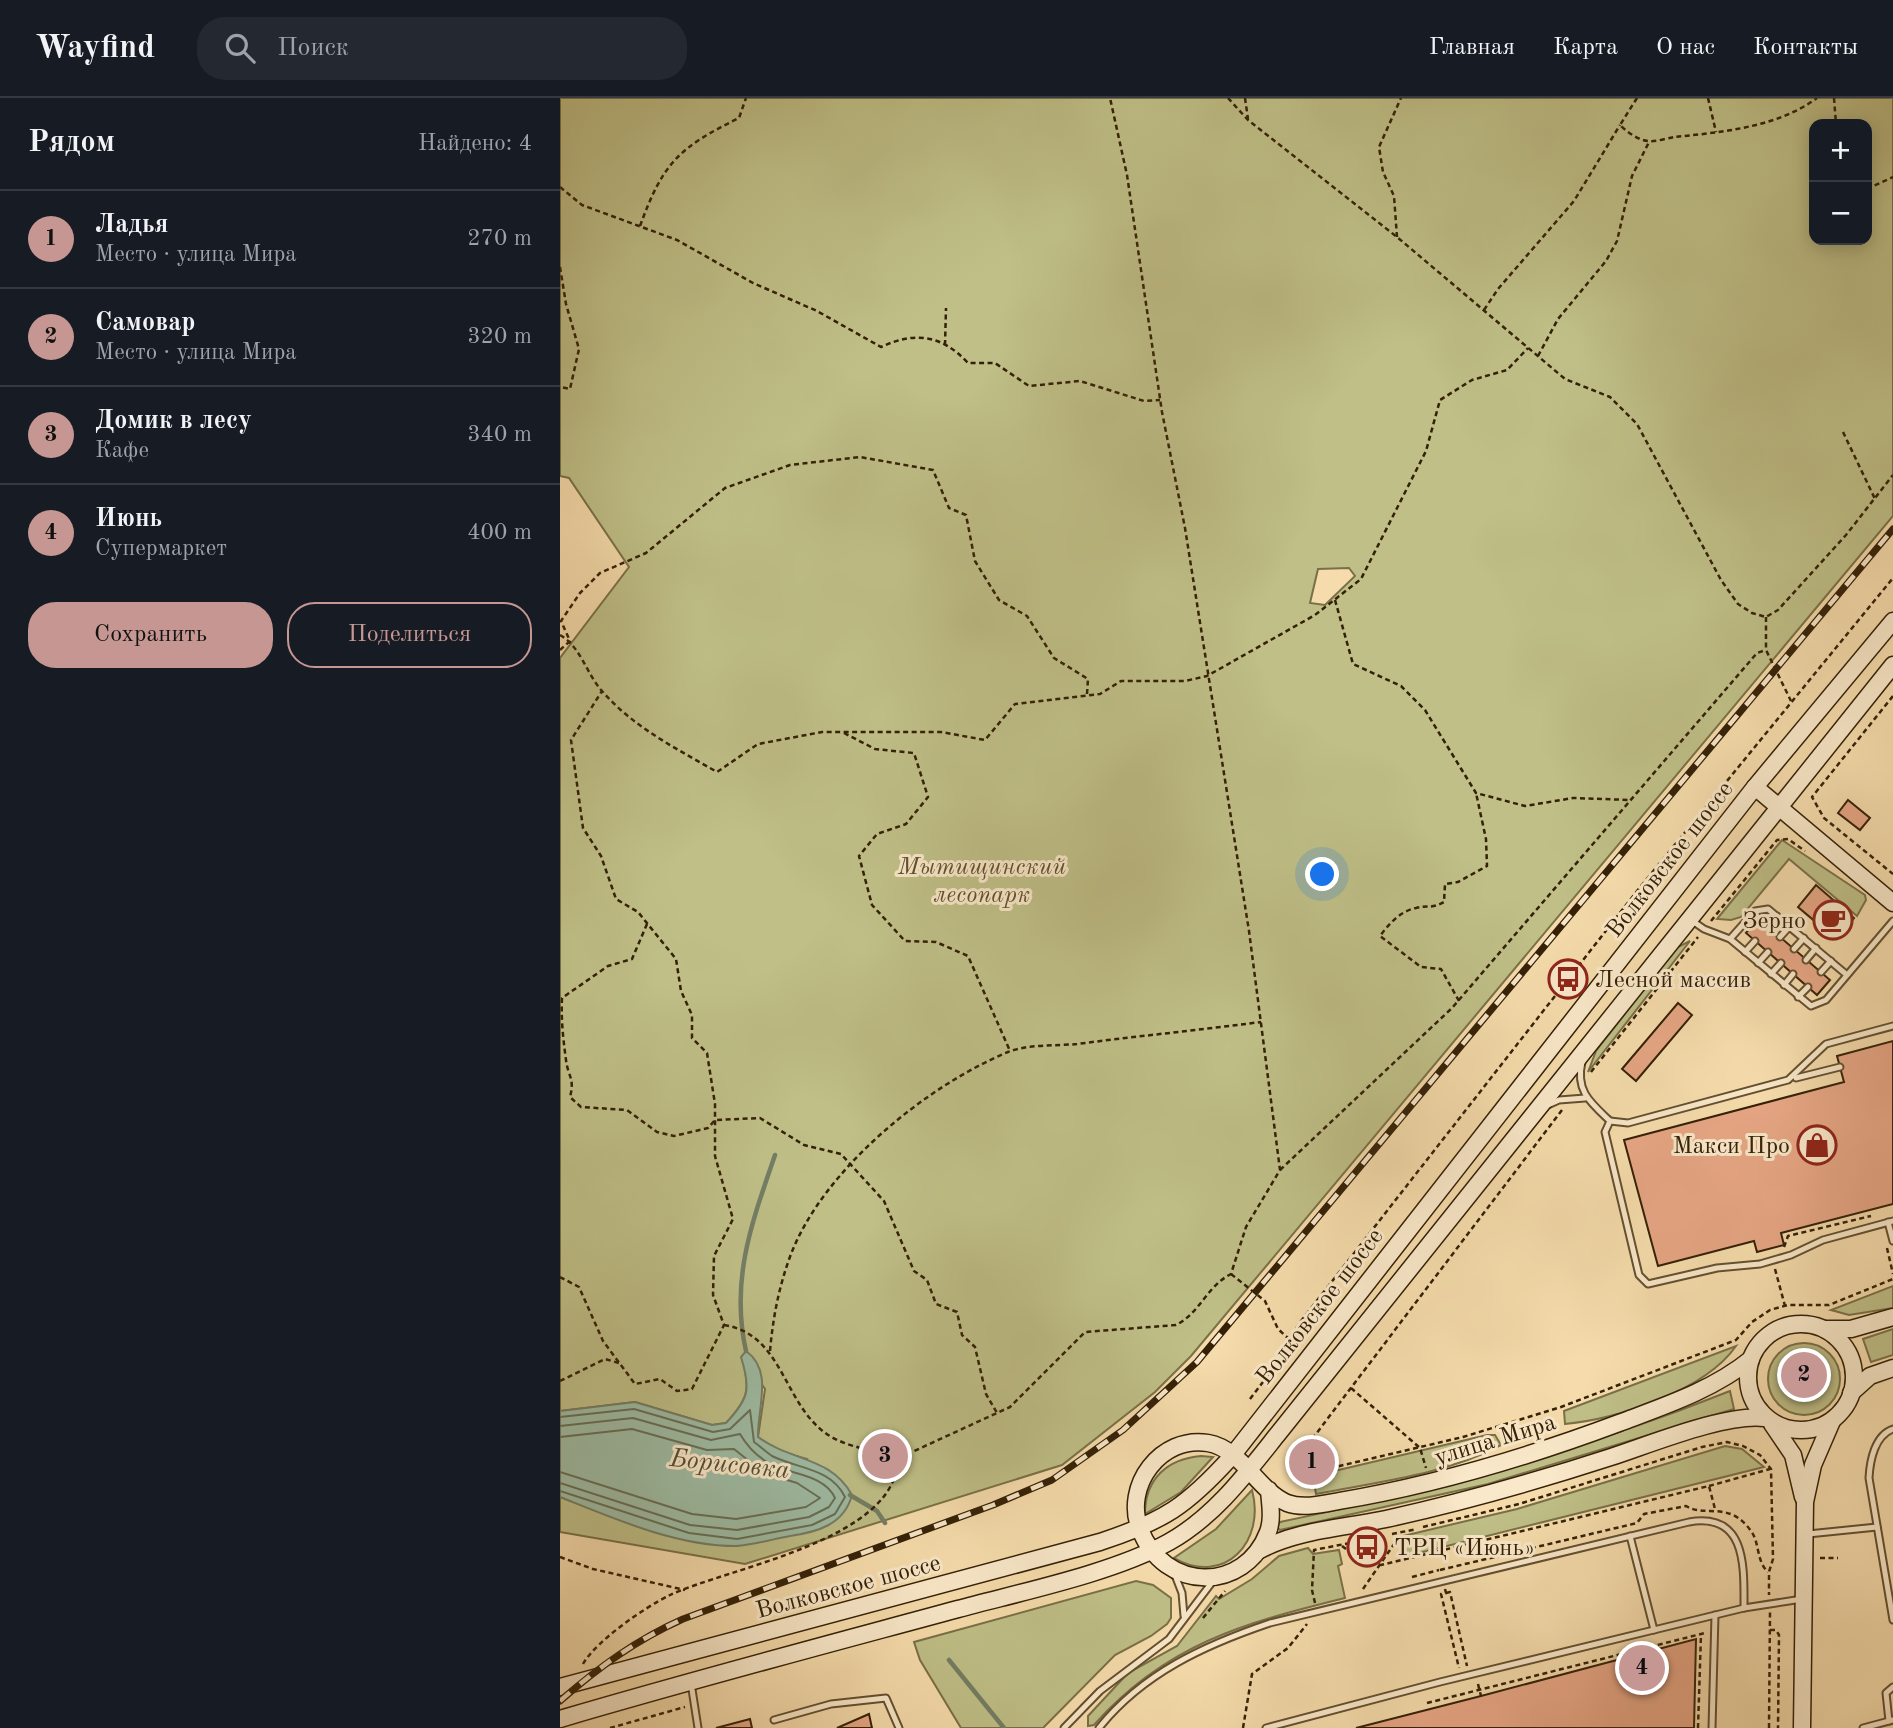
<!DOCTYPE html>
<html lang="ru">
<head>
<meta charset="utf-8">
<style>
  body { margin:0; font-family:"Old Standard TT",serif; background:#242831; color:#f1f3f6 }
  .controls { position:absolute; right:21px; top:21px; display:grid; overflow:hidden; border-radius:14px; box-shadow:0 4px 18px #0003 }
  .controls button { width:63px; height:63px; display:grid; place-items:center; padding:0; border:0; border-bottom:2px solid #363941; background:#171b24; color:#f1f3f6; font:35px sans-serif }
  .you { position:absolute; left:763px; top:777px; width:24px; height:24px; margin:-18px; border:5px solid #fff; border-radius:50%; background:#1a73e8; box-shadow:0 0 0 10px #1a73e833 }
  .badge { display:grid; place-items:center; width:46px; height:46px; border-radius:50%; background:#c59692; color:#111; font-size:23px; font-weight:700 }
  .pin { position:absolute; translate:-50% -50%; border:4px solid #fff; box-shadow:0 2px 7px #0006 }
  .list { margin:0; padding:0; list-style:none }
  h2 { display:flex; justify-content:space-between; align-items:center; height:91px; margin:0; padding:0 28px; font-size:30px }
  h2 small { font-size:23px; font-weight:400; color:#9ea1a6 }
  .list li { display:grid; grid-template-columns:46px 1fr auto; gap:21px; align-items:center; box-sizing:border-box; height:98px; padding:0 28px; border-top:2px solid #363941 }
  .list b { display:block; font-size:26px; white-space:nowrap }
  .list p { margin:0; font-size:23px; white-space:nowrap; color:#9ea1a6 }
  .list em { font-size:23px; font-style:normal; color:#9ea1a6 }
  .actions { display:flex; gap:14px; padding:21px 28px }
  .actions a { flex:1; padding:16px 0; border:2px solid #c59692; border-radius:28px; text-align:center; font-size:24px; color:#c59692 }
  .actions .main { background:#c59692; color:#111 }
  .icon { flex:none; width:38px; height:38px; fill:none; stroke:currentColor; stroke-width:2; stroke-linecap:round; stroke-linejoin:round }
  .map { position:relative; flex:none; width:1333px; height:1630px; overflow:hidden }
  header { display:flex; align-items:center; gap:42px; box-sizing:border-box; height:98px; padding:0 35px; background:#171b24; border-bottom:2px solid #363941 }
  header strong { font-size:33px }
  nav { display:flex; gap:38px; margin-inline-start:auto; font-size:24px }
  .search { width:490px; height:63px; background:#242831; display:flex; align-items:center; gap:18px; box-sizing:border-box; padding:0 24px; border-radius:28px; color:#9ea1a6; font-size:26px }
  main { display:flex }
  aside { flex:1; background:#171b24 }
  .map>svg:first-child { display:block }
  .green { fill:#bfbf87; stroke:#7a7047; stroke-width:2; fill-rule:evenodd }
  .water { fill:#9ebca4; stroke:#747e65; stroke-width:2 }
  .lines { fill:none; stroke-linecap:round; stroke-linejoin:round }
  .shore { stroke:#696e56; stroke-width:2 }
  .stream { stroke:#747e65; stroke-width:4.5 }
  .building { fill:#e7a685; stroke:#342007; stroke-width:2 }
  .lane-casing { stroke:#644f30; stroke-width:9 }
  .secondary-casing { stroke:#342007; stroke-width:19 }
  .path { stroke:#342007; stroke-width:2.5; stroke-dasharray:5 3.5; stroke-linecap:butt }
  .lane { stroke:#f9e8c9; stroke-width:5 }
  .secondary { stroke:#f9e8c9; stroke-width:16 }
  .rail-casing { stroke:#342007; stroke-width:7 }
  .rail { stroke:#f9e8c9; stroke-width:4.5; stroke-dasharray:13; stroke-linecap:butt }
  .labels { text-anchor:middle; stroke-width:6; stroke-linejoin:round; paint-order:stroke }
  .street-label { font-size:24px; fill:#342007; stroke:#f9e8c9 }
  .park-label { font-size:24px; font-style:italic; fill:#5e502d; stroke:#f9e8c9 }
  .poi-label { font-size:24px; fill:#342007; stroke:#f9e8c9; text-anchor:end }
  .water-label { font-size:26px; font-style:italic; fill:#544f36; stroke:#f9e8c9 }
</style>
</head>
<body>
<header>
<strong>Wayfind</strong>
<div class="search"><svg class="icon" aria-label="search" viewBox="0 0 24 24"><circle cx="10" cy="10" r="6"/><path d="M15 15l6 6"/></svg>Поиск</div>
<nav><a>Главная</a><a>Карта</a><a>О нас</a><a>Контакты</a></nav>
</header>
<main>
<aside>
<h2>Рядом<small>Найдено: 4</small></h2>
<ul class="list">
<li><span class="badge">1</span><div><b>Ладья</b><p>Место · улица Мира</p></div><em>270 m</em></li>
<li><span class="badge">2</span><div><b>Самовар</b><p>Место · улица Мира</p></div><em>320 m</em></li>
<li><span class="badge">3</span><div><b>Домик в лесу</b><p>Кафе</p></div><em>340 m</em></li>
<li><span class="badge">4</span><div><b>Июнь</b><p>Супермаркет</p></div><em>400 m</em></li>
</ul>
<div class="actions"><a class="main">Сохранить</a><a>Поделиться</a></div>
</aside>
<div class="map">
<svg width="1333" height="1630" viewBox="0 0 1333 1630">
  <rect width="100%" height="100%" fill="#f6dcac"/>
  <filter id="stains"><feTurbulence type="fractalNoise" baseFrequency=".00286" numOctaves="4"/><feColorMatrix values="0 0 0 0 .2 0 0 0 0 .09 0 0 0 0 .02 0 0 0 .5 -.17"/></filter>
  <radialGradient id="worn" r=".72"><stop offset=".6" stop-color="#630" stop-opacity="0"/><stop offset="1" stop-color="#630" stop-opacity=".3"/></radialGradient>
  <!-- green -->
  <g class="green">
    <path d="M0,0H1333V418L631,1258L595,1294L502,1367L185,1466L0,1434V1399C62,1422 111,1440 177,1448L247,1361L216,1352L198,1339L205,1291L182,1259C191,1292 188,1301 166,1325L152,1327L75,1304L0,1313V560L69,469L9,380L0,378ZM1254,26H1307V142H1254ZM789,470L795,478L765,507L750,505L758,471Z"/>
    <polygon points="1222,742 1305,797 1306,802 1297,818 1229,761 1181,819 1171,822 1157,821"/>
    <polygon points="1130,843 1028,974 1036,953 1116,850"/>
    <polygon points="1333,1188 1333,1210 1289,1217 1271,1212"/>
    <polygon points="1333,1231 1333,1257 1311,1264 1303,1241"/>
    <circle cx="1244" cy="1281" r="36"/>
    <path d="M1176,1248C1145,1293 1056,1321 1005,1326L1004,1313Z"/>
    <path d="M1170,1293L1174,1311L928,1386L720,1432L717,1429L720,1424C874,1392 1023,1352 1170,1293Z"/>
    <path d="M927,1337H935L941,1347C885,1377 817,1384 756,1396L753,1378Z"/>
    <polygon points="1165,1348 1182,1351 1204,1369 847,1458 843,1438 957,1411"/>
    <path d="M641,1358L653,1359L621,1394L585,1416C585,1381 607,1361 641,1358Z"/>
    <path d="M692,1392C706,1443 665,1489 614,1460L656,1431Z"/>
    <path d="M748,1450L753,1456L779,1452L782,1466L778,1468L785,1500C684,1525 606,1546 534,1627L528,1628V1618L568,1575L617,1548L656,1498L659,1501L692,1481L719,1458Z"/>
    <polygon points="576,1483 593,1487 611,1500 611,1520 607,1526 591,1538 555,1557 483,1630 401,1630 360,1562 354,1544"/>
  </g>
  <!-- water -->
  <path class="water" d="M186,1253C214,1273 197,1311 198,1339C232,1364 270,1358 292,1397C284,1427 257,1434 230,1438C213,1441 194,1447 176,1448C116,1448 55,1421 0,1399V1313L75,1304L152,1327L166,1325C189,1301 191,1291 181,1259Z"/>
  <g class="lines">
    <!-- shore -->
    <g class="shore">
      <path d="M0,1319L74,1311L153,1334L170,1331L190,1312L194,1344C200,1348 206,1354 212,1358C238,1371 271,1370 285,1399L275,1416L252,1427L177,1441L129,1435L0,1393"/>
      <path d="M0,1328L73,1320L151,1342L180,1336C187,1348 194,1356 207,1364C227,1377 264,1375 275,1400L269,1409L249,1419L177,1432L130,1427L0,1385"/>
      <polyline points="0,1339 72,1331 147,1352 174,1351 204,1375 237,1385 260,1400 246,1409 176,1421 132,1416 0,1374"/>
    </g>
    <!-- stream -->
    <g class="stream">
      <path d="M186,1253C170,1182 192,1124 215,1057"/>
      <polyline points="290,1397 317,1413 325,1425"/>
      <polyline points="389,1562 444,1630"/>
    </g>
  </g>
  <!-- building -->
  <g class="building">
    <polygon points="1288,702 1310,720 1300,732 1278,715"/>
    <polygon points="1256,787 1294,820 1276,841 1238,809"/>
    <polygon points="1198,820 1270,882 1257,897 1186,835"/>
    <polygon points="1118,905 1132,917 1076,983 1062,971"/>
    <polygon points="1333,943 1333,1106 1221,1135 1224,1147 1197,1154 1194,1143 1098,1168 1064,1042 1284,984 1277,958"/>
    <polygon points="1136,1541 1134,1630 796,1630 921,1598"/>
    <polygon points="309,1616 312,1630 277,1630"/>
    <polygon points="190,1621 192,1630 156,1630"/>
  </g>
  <g class="lines">
    <!-- lane casing -->
    <g class="lane-casing">
      <g id="lane">
        <polyline points="1131,822 1144,831 1170,841 1251,908 1266,902 1333,823"/>
        <polyline points="1208,828 1217,818"/>
        <polyline points="1220,839 1230,828"/>
        <polyline points="1170,841 1195,813 1208,811 1287,877"/>
        <polyline points="1234,851 1244,840"/>
        <polyline points="1185,854 1195,843"/>
        <polyline points="1246,862 1256,850"/>
        <polyline points="1198,865 1208,854"/>
        <polyline points="1261,874 1271,863"/>
        <polyline points="1211,876 1221,865"/>
        <polyline points="1224,887 1233,876"/>
        <polyline points="1238,899 1248,889"/>
        <polyline points="1333,928 1266,946 1228,982 1068,1025 1050,1023 1045,1034 1079,1177 1088,1186 1157,1170 1200,1166 1231,1157 1263,1142 1333,1123"/>
        <path d="M1022,964C1015,993 1031,1005 1050,1023"/>
        <polyline points="1236,980 1280,969"/>
        <polyline points="988,1007 999,1002 1025,1000"/>
        <polyline points="1328,1124 1333,1143"/>
        <path d="M1333,1331C1315,1337 1310,1362 1309,1380L1333,1522"/>
        <polyline points="1248,1436 1317,1429"/>
        <polyline points="1070,1438 1094,1532"/>
        <polyline points="615,1477 622,1495 624,1518"/>
        <polyline points="131,1585 138,1630"/>
        <polyline points="214,1622 271,1606 326,1600 339,1630"/>
        <polyline points="1329,1623 1326,1595 1333,1589"/>
        <polyline points="504,1630 540,1593 609,1541 653,1483"/>
        <path d="M539,1630C583,1575 645,1547 710,1525L1129,1424C1187,1414 1184,1469 1184,1510"/>
        <polyline points="706,1630 880,1584 1184,1510 1242,1501"/>
        <polyline points="1152,1630 1155,1517"/>
        <polyline points="1303,1630 1333,1622"/>
      </g>
    </g>
    <!-- secondary casing -->
    <g class="secondary-casing">
      <g id="secondary">
        <polyline points="1195,689 1333,805"/>
        <circle cx="1241" cy="1279" r="53"/>
        <polyline points="1264,1231 1291,1231 1333,1219"/>
        <polyline points="1291,1295 1310,1278 1333,1270"/>
        <polyline points="1212,1326 1233,1357 1243,1399"/>
        <path d="M709,1392C710,1406 713,1421 708,1434C685,1495 604,1495 580,1431C563,1388 601,1337 648,1345C682,1351 697,1392 727,1405C743,1411 763,1406 779,1403C875,1387 968,1359 1059,1325C1104,1308 1153,1292 1191,1261"/>
        <path d="M698,1453C736,1432 784,1430 826,1421C903,1404 977,1383 1051,1359C1091,1346 1166,1315 1205,1320"/>
        <path d="M0,1589L540,1444C604,1423 627,1408 672,1358L1195,689L1333,523"/>
        <path d="M0,1621C132,1582 265,1547 398,1511C461,1494 553,1475 609,1444C654,1419 686,1376 717,1337L1333,567"/>
        <polyline points="1242,1630 1245,1404 1253,1367 1272,1323"/>
      </g>
    </g>
    <!-- path -->
    <g class="path">
      <polyline points="668,0 688,22 837,139 1005,281 1050,299 1077,326 1161,482 1178,506 1192,515 1206,519 1218,512 1286,437 1333,377"/>
      <polyline points="685,0 688,21"/>
      <path d="M1077,0L1060,27C1067,34 1078,42 1088,43C1096,44 1107,40 1115,39C1163,34 1218,29 1257,0"/>
      <polyline points="1148,0 1156,34"/>
      <polyline points="1274,0 1276,26"/>
      <path d="M0,89L22,107L117,142L193,185L257,213L321,249C355,233 382,237 408,265H435L469,288L520,283L584,303L600,302"/>
      <polyline points="1307,91 1333,79"/>
      <polyline points="1307,117 1307,118"/>
      <path d="M80,128C103,65 118,50 179,20L186,0"/>
      <polyline points="837,139 834,98 823,74 819,49 841,0"/>
      <polyline points="0,169 6,206 19,251 10,291 0,289"/>
      <polyline points="924,212 938,191 1014,103 1060,27"/>
      <polyline points="385,247 386,210"/>
      <polyline points="978,258 998,221 1046,163 1057,143 1072,78 1089,44"/>
      <polyline points="1283,334 1315,401"/>
      <polyline points="775,502 793,566 841,588 865,612 916,695 965,708 1013,700 1071,702"/>
      <polyline points="1206,519 1206,552 1231,603"/>
      <path d="M0,537C21,549 26,575 42,593C73,629 117,651 157,674L198,646L262,634H381L425,642L455,606L540,596L561,583H625L647,578L755,517L801,481L866,353L880,302L912,282L947,272L968,250"/>
      <polyline points="0,552 10,543 1,523 20,495 40,475 86,455 165,390 230,367 300,359 373,372 389,410 406,417 415,463 439,502 467,518 494,560 528,581 527,596"/>
      <polyline points="1333,598 1252,699 1264,720 1333,776"/>
      <polyline points="284,635 315,651 354,655 368,699 346,726 317,736 299,758 312,807 345,843 376,844 408,858 450,953"/>
      <polyline points="1151,823 1217,742 1228,741 1245,753"/>
      <path d="M87,826L72,861L48,868L2,900C1,921 3,940 6,962C8,979 15,980 10,999L21,1009L67,1012L97,1034L114,1038L148,1030L155,1022L200,1020L244,1047L281,1056L324,1103L354,1173L367,1182L376,1206L397,1214L402,1237L415,1249L426,1296L437,1315"/>
      <path d="M899,903L881,871L861,869L820,838C829,826 840,813 856,810C868,807 872,811 884,804L885,786L898,784L927,768L926,741L916,695"/>
      <polyline points="1031,974 1138,839"/>
      <polyline points="1002,1012 740,1357 737,1368 741,1377 903,1339 1001,1309 1176,1242 1192,1224 1210,1212 1228,1207 1269,1207 1333,1181"/>
      <polyline points="720,1072 892,910 1197,555 1206,552"/>
      <polyline points="1224,1149 1228,1138 1311,1118"/>
      <polyline points="1327,1150 1333,1176"/>
      <polyline points="1215,1171 1225,1208"/>
      <polyline points="671,1176 705,1203 718,1231 729,1241"/>
      <polyline points="0,1179 19,1189 43,1243 75,1286 100,1281 117,1293 132,1291 164,1227 153,1197 154,1158 173,1121 155,1058 155,1006 147,955 132,940 132,917 121,893 116,861 78,814 56,801 41,758 23,730 11,642 42,593"/>
      <path d="M164,1227C222,1236 223,1303 264,1334C277,1344 295,1349 310,1352C325,1356 336,1359 352,1354L450,1309L525,1234L616,1227C640,1215 647,1188 671,1176L686,1129L720,1072L689,833L625,430L602,314L567,77L550,0"/>
      <path d="M210,1253C213,1219 219,1188 231,1156C264,1071 366,988 448,954C468,946 496,948 517,946C578,938 640,932 701,924"/>
      <polyline points="0,1283 45,1261 59,1265"/>
      <polyline points="791,1290 860,1350 866,1370"/>
      <polyline points="690,1301 725,1255 729,1241 741,1223 1077,793 1333,480"/>
      <polyline points="747,1377 749,1391"/>
      <polyline points="1149,1388 1210,1371"/>
      <polyline points="863,1429 959,1406 1142,1349 1167,1344 1183,1348 1200,1357 1211,1371 1213,1461 1209,1474 1209,1497"/>
      <polyline points="832,1436 857,1431"/>
      <polyline points="782,1448 802,1463 821,1467 1149,1388 1155,1411"/>
      <polyline points="0,1459 33,1471 125,1492"/>
      <polyline points="1260,1460 1278,1460"/>
      <path d="M880,1472L1077,1425L1084,1416L1126,1408C1146,1420 1169,1402 1191,1433C1200,1445 1196,1463 1208,1474"/>
      <polyline points="852,1479 879,1472"/>
      <polyline points="803,1491 841,1436"/>
      <polyline points="885,1491 886,1495 881,1496 899,1570"/>
      <polyline points="886,1495 890,1494 907,1568"/>
      <polyline points="755,1505 752,1492 754,1452 826,1438"/>
      <polyline points="643,1520 665,1493"/>
      <polyline points="1210,1532 1216,1532 1219,1537 1218,1630"/>
      <path d="M23,1566C36,1543 85,1509 110,1497C167,1470 343,1441 337,1358"/>
      <polyline points="918,1586 921,1598"/>
      <polyline points="867,1605 1145,1535"/>
      <polyline points="50,1630 125,1609"/>
      <polyline points="683,1630 692,1576 728,1550 747,1526"/>
      <polyline points="1138,1630 1141,1536"/>
      <polyline points="1209,1630 1210,1514"/>
    </g>
    <!-- lane -->
    <use href="#lane" class="lane"/>
    <!-- secondary -->
    <use href="#secondary" class="secondary"/>
    <!-- rail casing -->
    <g class="rail-casing">
      <path id="rail" d="M0,1603C39,1569 76,1542 123,1521L433,1407L492,1382L563,1332L637,1264L1333,431"/>
    </g>
    <!-- rail -->
    <use href="#rail" class="rail"/>
  </g>
  <!-- icons -->
  <defs>
    <g id="cafe-ring" transform="scale(2.0125)"><circle r="9.5" fill="#f9e8c9" stroke="#8f2418" stroke-width="1.5"/><path d="M-5.5-4.5H6V0H3Q3 3.5 0 3.5H-2.5Q-5.5 3.5-5.5 0ZM3-3.2v2h1.7v-2ZM-6 4.5H4V6H-6Z" fill="#8f2418"/></g>
    <g id="bus-ring" transform="scale(2.0125)"><circle r="9.5" fill="#f9e8c9" stroke="#8f2418" stroke-width="1.5"/><path d="M-5-6H5V4H4V6H2V4H-2V6H-4V4H-5ZM-3.5-4V0h7V-4ZM-3.5 1.2v1.5H-2V1.2ZM2 1.2v1.5H3.5V1.2Z" fill="#8f2418"/></g>
    <g id="shop-ring" transform="scale(2.0125)"><circle r="9.5" fill="#f9e8c9" stroke="#8f2418" stroke-width="1.5"/><path d="M-5-2.5h2.3a2.7 3.5 0 0 1 5.4 0H5L5.5 6h-11ZM-1.5-2.5h3a1.5 2.3 0 0 0-3 0Z" fill="#8f2418"/></g>
  </defs>
  <g fill-rule="evenodd">
    <use href="#cafe-ring" x="1273" y="822"/>
    <use href="#bus-ring" x="1008" y="881"/>
    <use href="#shop-ring" x="1257" y="1047"/>
    <use href="#bus-ring" x="807" y="1449"/>
  </g>
  <g class="labels">
    <!-- street labels -->
    <g class="street-label">
      <text transform="translate(1109 761) rotate(-52)" y="8">Волковское шоссе</text>
      <text transform="translate(759 1208) rotate(-52)" y="8">Волковское шоссе</text>
      <text transform="translate(935 1341) rotate(-17)" y="8">улица Мира</text>
      <text transform="translate(288 1488) rotate(-15)" y="8">Волковское шоссе</text>
    </g>
    <!-- park labels -->
    <g class="park-label">
      <text x="422" y="776">Мытищинский<tspan x="422" dy="28">лесопарк</tspan></text>
    </g>
    <!-- poi labels -->
    <g class="poi-label">
      <text x="1246" y="830">Зерно</text>
      <text x="1035" y="889" text-anchor="start">Лесной массив</text>
      <text x="1230" y="1055">Макси Про</text>
      <text x="834" y="1457" text-anchor="start">ТРЦ «Июнь»</text>
    </g>
    <!-- water labels -->
    <g class="water-label">
      <text transform="translate(170 1365) rotate(6)" y="9">Борисовка</text>
    </g>
  </g>
  <rect width="100%" height="100%" filter="url(#stains)"/>
  <rect width="100%" height="100%" fill="url(#worn)"/>
</svg>
<div class="controls">
<button>+</button>
<button>−</button>
</div>
<div class="you"></div>
<div class="pin badge" style="left:752px;top:1364px">1</div>
<div class="pin badge" style="left:1244px;top:1277px">2</div>
<div class="pin badge" style="left:325px;top:1358px">3</div>
<div class="pin badge" style="left:1082px;top:1570px">4</div>
</div>
</main>
</body>
</html>
